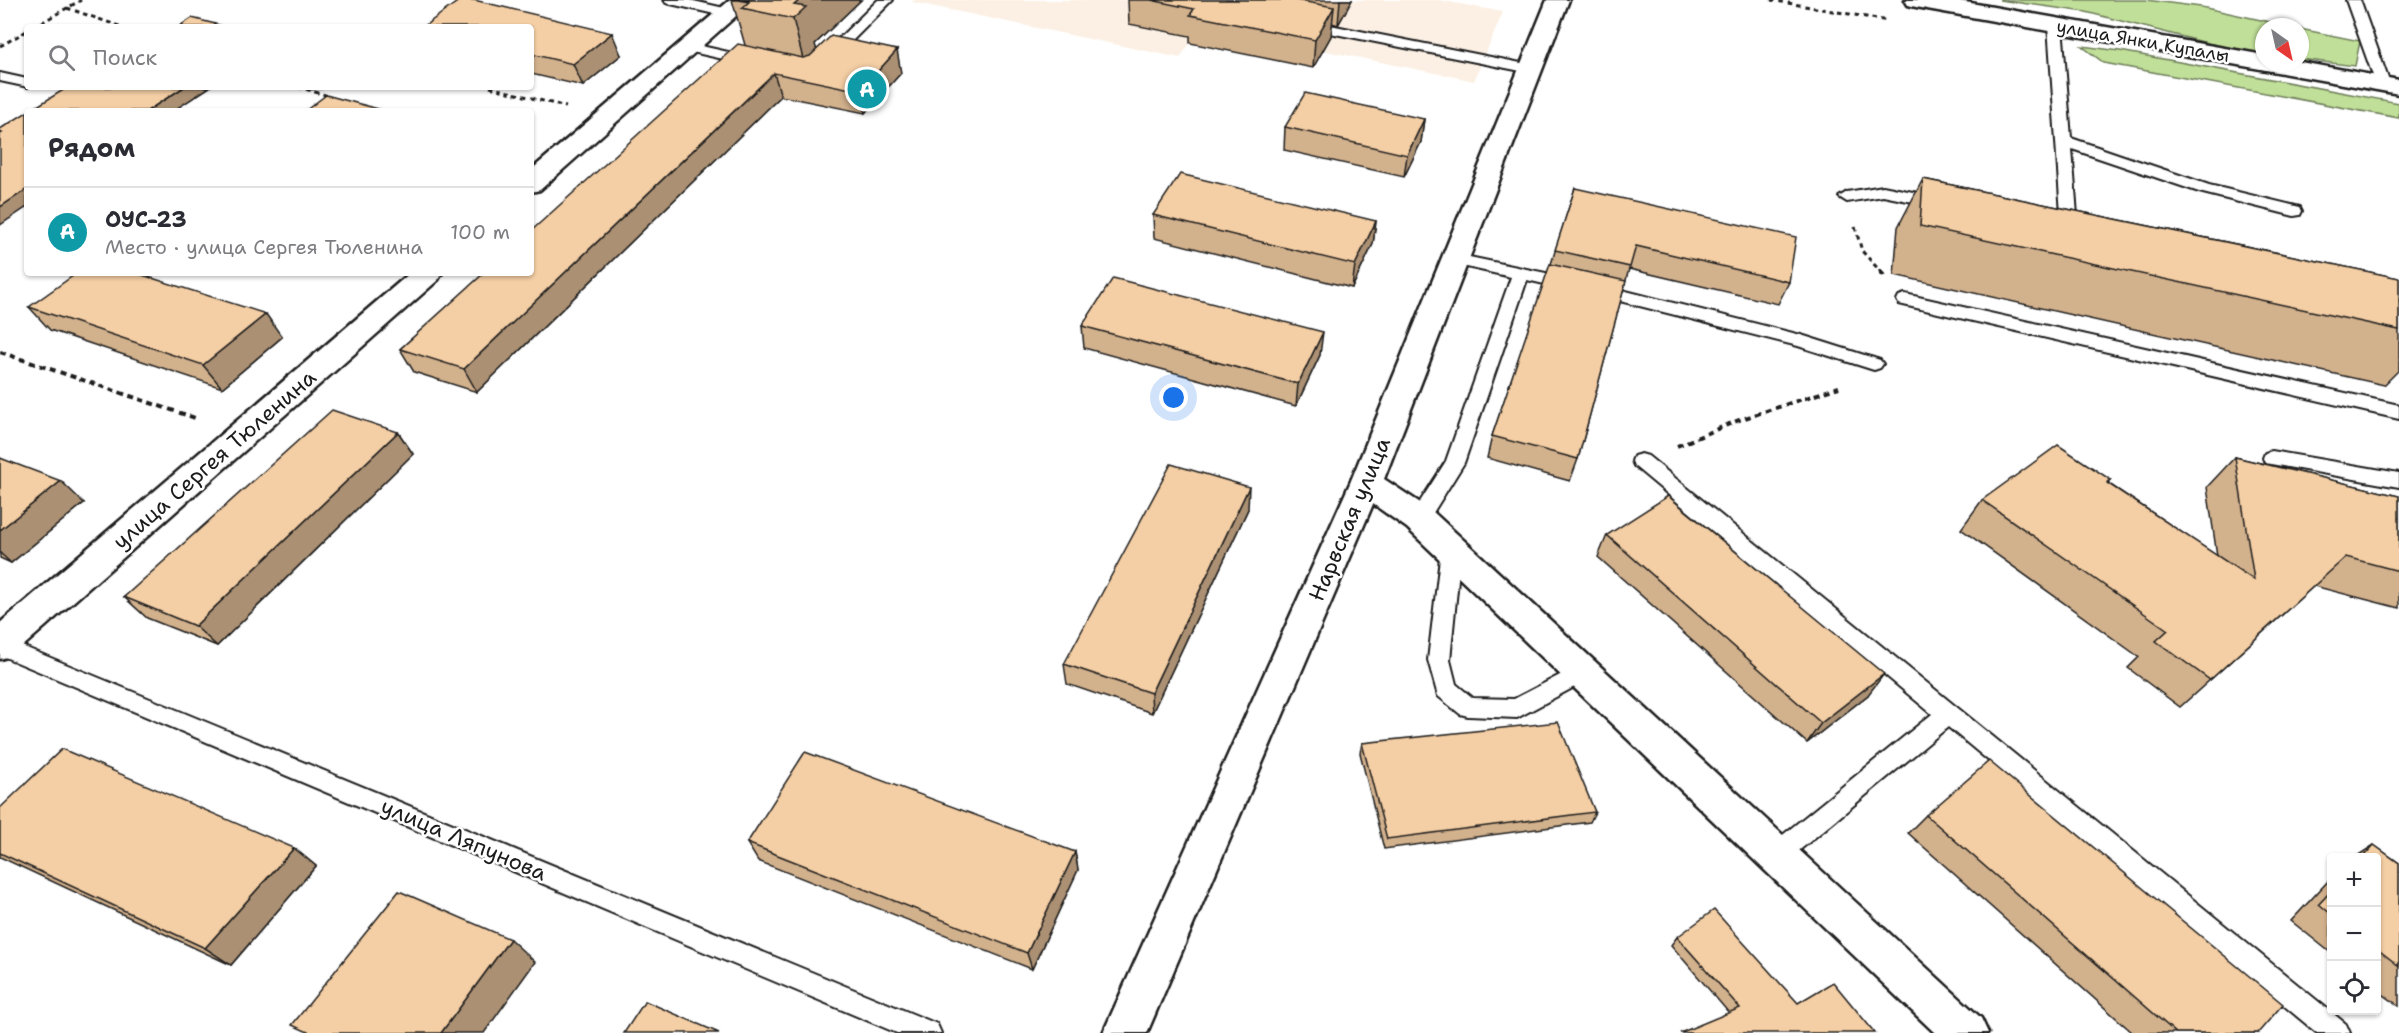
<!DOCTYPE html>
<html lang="ru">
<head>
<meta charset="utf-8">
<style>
  body { margin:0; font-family:"Shantell Sans",sans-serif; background:#f7f7f7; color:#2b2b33 }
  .controls { position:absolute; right:18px; bottom:18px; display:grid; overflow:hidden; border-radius:6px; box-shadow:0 2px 4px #0004 }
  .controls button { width:54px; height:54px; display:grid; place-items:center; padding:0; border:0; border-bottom:2px solid #e1e1e2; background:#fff; color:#2b2b33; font:30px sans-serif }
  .compass { position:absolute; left:2255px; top:18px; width:54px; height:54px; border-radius:50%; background:#fff; box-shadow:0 2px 4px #0004; rotate:146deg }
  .you { position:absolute; left:1174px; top:398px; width:21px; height:21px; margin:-15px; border:4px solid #fff; border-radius:50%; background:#1a73e8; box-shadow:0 0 0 9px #1a73e833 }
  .badge { display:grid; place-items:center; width:39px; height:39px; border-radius:50%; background:#c8321e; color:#fff; font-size:20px; font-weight:700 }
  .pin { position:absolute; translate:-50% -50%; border:3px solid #fff; box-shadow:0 2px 6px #0006 }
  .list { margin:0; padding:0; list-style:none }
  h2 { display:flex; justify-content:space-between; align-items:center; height:78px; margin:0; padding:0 24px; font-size:26px }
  h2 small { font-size:20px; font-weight:400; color:#7c7c81 }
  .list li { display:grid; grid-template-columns:39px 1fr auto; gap:18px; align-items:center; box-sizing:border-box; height:90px; padding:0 24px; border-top:2px solid #e1e1e2 }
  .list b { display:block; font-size:22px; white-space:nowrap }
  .list p { margin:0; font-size:20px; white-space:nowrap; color:#7c7c81 }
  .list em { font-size:20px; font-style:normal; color:#7c7c81 }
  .icon { flex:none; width:33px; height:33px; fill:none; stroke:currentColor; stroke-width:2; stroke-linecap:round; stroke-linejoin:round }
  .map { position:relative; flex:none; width:2399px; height:1033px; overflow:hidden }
  .search { position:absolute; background:#fff; box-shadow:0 2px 4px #0004; left:24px; top:24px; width:510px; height:66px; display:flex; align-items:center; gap:15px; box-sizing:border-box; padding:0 21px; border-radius:6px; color:#7c7c81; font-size:22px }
  .panel { position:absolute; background:#fff; box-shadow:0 2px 4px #0004; left:24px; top:108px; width:510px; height:168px; border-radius:6px }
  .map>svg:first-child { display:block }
  .built { fill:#fcf0e4 }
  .green { fill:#c0df98; stroke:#6e7e5a; stroke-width:1.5 }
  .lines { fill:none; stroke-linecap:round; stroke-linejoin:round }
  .lane-casing { stroke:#1c1c1c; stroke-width:4 }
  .street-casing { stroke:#1c1c1c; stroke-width:5 }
  .secondary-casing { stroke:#1c1c1c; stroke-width:5 }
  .path-far1 { stroke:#1c1c1c; stroke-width:3; stroke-dasharray:4.5 4; stroke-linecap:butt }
  .path { stroke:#1c1c1c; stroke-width:4; stroke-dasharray:6 4.5; stroke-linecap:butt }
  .lane { fill:#fff; fill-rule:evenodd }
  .street { fill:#fff; fill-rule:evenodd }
  .secondary { fill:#fff; fill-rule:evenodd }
  .wall { fill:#d2b18d; stroke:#1c1c1c; stroke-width:1.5 }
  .shaded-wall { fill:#ab9073; stroke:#1c1c1c; stroke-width:1.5 }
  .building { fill:#f4cea4; stroke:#1c1c1c; stroke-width:1.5 }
  .labels { text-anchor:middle; stroke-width:5; stroke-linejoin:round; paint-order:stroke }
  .far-street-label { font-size:18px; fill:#1c1c1c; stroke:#fff }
  .street-label { font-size:22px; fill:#1c1c1c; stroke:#fff }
</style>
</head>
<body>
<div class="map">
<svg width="2399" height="1033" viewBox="0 0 2399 1033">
  <rect width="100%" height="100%" fill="#fff"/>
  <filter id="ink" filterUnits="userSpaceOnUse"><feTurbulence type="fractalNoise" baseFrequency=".0167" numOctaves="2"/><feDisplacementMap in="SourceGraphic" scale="12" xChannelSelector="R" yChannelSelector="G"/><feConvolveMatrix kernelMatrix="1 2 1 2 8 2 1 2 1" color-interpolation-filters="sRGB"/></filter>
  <g filter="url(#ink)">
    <!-- built -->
    <polygon class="built" points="914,0 1439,0 1503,12 1474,81 1202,26 1180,58 912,2"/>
    <!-- green -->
    <g class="green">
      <polygon points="1999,0 2146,0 2201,7 2293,27 2264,27 2264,55 2246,53 2086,12"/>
      <polygon points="2300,29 2360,41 2355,66 2300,59"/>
      <polygon points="2082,46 2120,51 2399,103 2399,118 2104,63"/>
    </g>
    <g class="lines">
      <!-- lane casing -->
      <g class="lane-casing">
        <g id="lane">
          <polygon points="664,0 689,0 733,10 735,13 728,17 666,3"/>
          <polygon points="878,0 893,0 833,60 823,60 821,57 823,54"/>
          <polygon points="2346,0 2360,0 2390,84 2388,87 2378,87 2376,84"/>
          <polygon points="1305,20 1531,65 1538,69 1531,73 1300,27 1298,24 1300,21"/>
          <polygon points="2055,21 2062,25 2071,138 2209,185 2300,207 2302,211 2300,215 2294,216 2199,192 2072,149 2078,229 2070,234 2064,233 2062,229 2048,25"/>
          <polygon points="688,43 755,58 757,61 750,65 683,50 681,47"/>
          <polygon points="0,73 27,79 28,87 0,81"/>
          <polygon points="1883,186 1938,197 1946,202 1938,207 1883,196 1847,202 1839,197 1847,192"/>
          <polygon points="1455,254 1570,278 1576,280 1578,284 1576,288 1570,290 1527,280 1464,463 1426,524 1419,527 1412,524 1409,519 1446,461 1511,277 1449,263 1447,259 1449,255"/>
          <polygon points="1598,284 1801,335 1880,360 1883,364 1880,368 1874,370 1798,346 1592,294 1590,290 1592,286"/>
          <polygon points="1905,294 2399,405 2399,419 1899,304 1897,300 1899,296"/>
          <polygon points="2272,451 2399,473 2399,487 2265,463 2263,458 2265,453"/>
          <polygon points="1641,454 1648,456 2346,1024 2350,1033 2317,1033 1948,727 1784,863 1776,866 1768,863 1764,855 1768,847 1932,714 1634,466 1632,461 1634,456"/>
          <polygon points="1451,541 1458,543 1461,549 1450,660 1456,684 1473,698 1514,699 1583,663 1591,666 1594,672 1591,678 1517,718 1468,716 1460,714 1438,696 1428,660 1441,549 1444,543"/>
          <polygon points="0,637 937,1024 941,1033 897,1033 0,655"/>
        </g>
      </g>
      <!-- street casing -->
      <g class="street-casing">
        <g id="street">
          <polygon points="730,0 754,0 540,190 531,192 531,170"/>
          <polygon points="1547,0 1569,0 1384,479 1431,510 1981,1018 1988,1033 1935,1033 1407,528 1373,504 1147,1033 1103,1033 1350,483"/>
          <polygon points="410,273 442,273 438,280 13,655 0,659 0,623"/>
        </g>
      </g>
      <!-- secondary casing -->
      <g class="secondary-casing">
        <polygon id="secondary" points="1905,0 1954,0 2264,55 2264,63 2300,62 2399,80 2399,94 1916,7 1908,5"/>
      </g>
      <!-- path-far1 -->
      <g class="path-far1">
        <polyline points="1771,0 1888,21"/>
        <polyline points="67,8 122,27"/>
        <polyline points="34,27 81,0"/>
        <polyline points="0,46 27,31"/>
        <polyline points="298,87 329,96"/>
        <polyline points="490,87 566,107"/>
        <polyline points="310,89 329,87"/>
        <polyline points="1855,227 1862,251 1881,272"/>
      </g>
      <!-- path -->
      <g class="path">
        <polyline points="1880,271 1886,278"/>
        <polyline points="0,352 198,419"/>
        <polyline points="1677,446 1739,420 1839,387"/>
      </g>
      <!-- lane -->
      <use href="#lane" class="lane"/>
      <!-- street -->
      <use href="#street" class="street"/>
      <!-- secondary -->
      <use href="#secondary" class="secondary"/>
    </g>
    <!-- wall -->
    <g class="wall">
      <polygon points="732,0 861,0 815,44 816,50 901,73 865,113 781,96 477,392 414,372 400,349 745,45"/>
      <polygon points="1128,0 1352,0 1338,25 1332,23 1331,36 1313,68 1190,43 1190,36 1129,24"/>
      <polygon points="531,27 621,55 583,86 531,74"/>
      <polygon points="1424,119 1421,142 1404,177 1284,150 1285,127"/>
      <polygon points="1923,179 2399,278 2399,370 2384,385 1894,275 1898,227"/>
      <polygon points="1575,188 1789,282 1778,304 1629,269 1578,459 1570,481 1487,458 1492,436 1551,264"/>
      <polygon points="1153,215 1376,221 1373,244 1352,288 1154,238"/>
      <polygon points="29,307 282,337 222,388 50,330"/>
      <polygon points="1082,326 1320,355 1296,406 1084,348"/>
      <polygon points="398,432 413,454 217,646 147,618 124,597"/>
      <polygon points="2235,457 2399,496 2399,608 2314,586 2180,707 2128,668 2139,657 1961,529 1982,500 2111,480 2108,483 2217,556 2207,487"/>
      <polygon points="0,458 84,503 11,563 0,558"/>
      <polygon points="1248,509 1152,713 1067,684 1064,664"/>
      <polygon points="1607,535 1868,695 1807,743 1598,557"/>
      <polygon points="1362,743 1595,812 1590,822 1384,849 1360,753"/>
      <polygon points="0,808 294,848 316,866 231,965 0,857"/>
      <polygon points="1926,815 2258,1033 2133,1033 1908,833"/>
      <polygon points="747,843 1075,852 1078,870 1032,969 758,861"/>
      <polygon points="2374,845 2399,863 2399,1006 2376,989 2376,858 2354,858"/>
      <polygon points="2331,878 2331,953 2291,921"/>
      <polygon points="1677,937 1798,1003 1729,1013 1671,945"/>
    </g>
    <!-- shaded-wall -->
    <g class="shaded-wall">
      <polygon points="800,0 861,0 815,44 818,55 805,67 793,19 794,5"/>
      <polygon points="1340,0 1352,0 1338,25"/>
      <polygon points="1334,7 1331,36 1313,68 1315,40"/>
      <polygon points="612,33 621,55 583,86 573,64"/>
      <polygon points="897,50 901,73 865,113 860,91"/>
      <polygon points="774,73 781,96 477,392 464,369"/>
      <polygon points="184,87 210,87 173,111 147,111"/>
      <polygon points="1424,119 1421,142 1404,177 1407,155"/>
      <polygon points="27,189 27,207 0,225 0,207"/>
      <polygon points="1376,221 1373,244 1352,288 1355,265"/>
      <polygon points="266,314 282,337 222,388 203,365"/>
      <polygon points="1323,332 1320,355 1296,406 1298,384"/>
      <polygon points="398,432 413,454 217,646 195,626"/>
      <polygon points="61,481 84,503 11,563 0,553 0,530"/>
      <polygon points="1249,487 1248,509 1152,713 1151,693"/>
      <polygon points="1884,674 1868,695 1807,743 1821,723"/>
      <polygon points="294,848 316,866 231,965 205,948"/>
      <polygon points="1075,852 1078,870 1032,969 1027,953"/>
      <polygon points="510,939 535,962 484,1033 441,1033"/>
    </g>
    <!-- building -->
    <g class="building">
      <polygon points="460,0 474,0 612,33 573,64 531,54 531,27 423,27"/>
      <polygon points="739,0 800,0 794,5 806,7 793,19 742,8 749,2"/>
      <polygon points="1151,0 1295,0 1334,7 1315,40 1190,15 1194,9"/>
      <polygon points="192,18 227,27 178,27"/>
      <polygon points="831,36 897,50 860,91 774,73 464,369 400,349 484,273 531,273 531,231 738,44 803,58 810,56"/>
      <polygon points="68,87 184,87 147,111 29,111"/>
      <polygon points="1305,93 1424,119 1407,155 1285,127"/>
      <polygon points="326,95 386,111 305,111"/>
      <polygon points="27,112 27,189 0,207 0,134 2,133 0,132 0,129"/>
      <polygon points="1180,174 1376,221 1355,265 1153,215"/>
      <polygon points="1923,179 2399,278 2399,330 1920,226"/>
      <polygon points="1575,188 1796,237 1789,282 1636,246 1630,267 1555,250"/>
      <polygon points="1550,264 1626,281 1578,459 1492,436"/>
      <polygon points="77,273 136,273 266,314 203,365 29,307"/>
      <polygon points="1113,278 1323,332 1298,384 1082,326"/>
      <polygon points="332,410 398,432 195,626 124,597"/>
      <polygon points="2058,445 2111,480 2107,483 2254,580 2235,457 2399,496 2399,571 2346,557 2210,680 2156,641 2168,630 1982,500"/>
      <polygon points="0,458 61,481 0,530"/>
      <polygon points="1171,464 1249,487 1151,693 1064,664"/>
      <polygon points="1668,496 1884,674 1821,723 1607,535"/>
      <polygon points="1558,722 1595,812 1387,839 1362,743"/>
      <polygon points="62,749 294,848 205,948 0,853 0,808"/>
      <polygon points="805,752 1075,852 1027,953 747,843"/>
      <polygon points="1989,761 2283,1004 2258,1033 2176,1033 1926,815"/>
      <polygon points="2374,845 2399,863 2399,966 2376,948 2376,858 2362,858"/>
      <polygon points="399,891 510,939 441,1033 310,1033 292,1025"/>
      <polygon points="2331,891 2331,914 2319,904"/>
      <polygon points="1714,910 1798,1003 1833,982 1875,1033 1680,1033 1740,1008 1677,937"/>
      <polygon points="645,1001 719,1033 624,1033"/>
    </g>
  </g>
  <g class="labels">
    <!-- far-street labels -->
    <g class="far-street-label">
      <text transform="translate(2143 41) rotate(10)" y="6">улица Янки Купалы</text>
    </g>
    <!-- street labels -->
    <g class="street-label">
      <text transform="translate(214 459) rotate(-41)" y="8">улица Сергея Тюленина</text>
      <text transform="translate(1349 519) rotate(-67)" y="8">Нарвская улица</text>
      <text transform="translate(464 839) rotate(23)" y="8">улица Ляпунова</text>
    </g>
  </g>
</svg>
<div class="controls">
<button>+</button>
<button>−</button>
<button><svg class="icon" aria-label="locate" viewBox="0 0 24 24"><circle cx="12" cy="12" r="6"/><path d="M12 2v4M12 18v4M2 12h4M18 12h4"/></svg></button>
</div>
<svg class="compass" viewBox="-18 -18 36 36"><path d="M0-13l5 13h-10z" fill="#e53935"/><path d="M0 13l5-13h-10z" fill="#7c7c81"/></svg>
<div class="you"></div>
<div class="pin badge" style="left:867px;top:89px;background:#0f9aa8">A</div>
<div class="search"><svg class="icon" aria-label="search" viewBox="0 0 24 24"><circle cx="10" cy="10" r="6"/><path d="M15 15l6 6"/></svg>Поиск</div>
<section class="panel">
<h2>Рядом<small></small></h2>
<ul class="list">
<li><span class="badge" style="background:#0f9aa8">A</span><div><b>ОУС-23</b><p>Место · улица Сергея Тюленина</p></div><em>100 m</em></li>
</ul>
</section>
</div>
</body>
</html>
